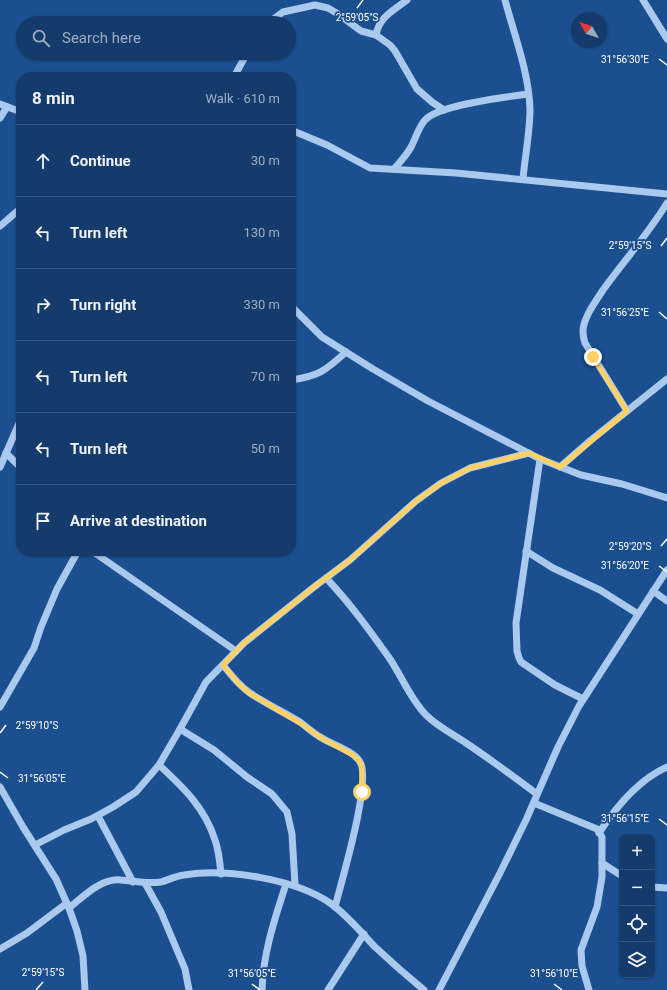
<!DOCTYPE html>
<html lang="en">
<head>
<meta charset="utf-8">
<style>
  body { margin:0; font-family:Roboto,sans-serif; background:#1d4271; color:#f1f3f6 }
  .controls { position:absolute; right:12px; bottom:12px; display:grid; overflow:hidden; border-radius:8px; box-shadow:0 1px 3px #0004 }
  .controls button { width:36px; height:36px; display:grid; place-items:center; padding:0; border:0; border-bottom:1px solid #33557e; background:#143b6b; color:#f1f3f6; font:20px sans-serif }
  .compass { position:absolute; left:571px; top:12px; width:36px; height:36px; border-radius:50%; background:#143b6b; box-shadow:0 1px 3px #0004; rotate:310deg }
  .stop { position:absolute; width:12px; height:12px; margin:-9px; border:3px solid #ffd166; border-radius:50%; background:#fff }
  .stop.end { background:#ffd166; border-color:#fff; box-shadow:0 1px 4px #0008 }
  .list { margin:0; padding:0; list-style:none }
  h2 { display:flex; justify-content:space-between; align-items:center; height:52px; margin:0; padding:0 16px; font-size:17px }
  h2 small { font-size:13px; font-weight:400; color:#9dadc1 }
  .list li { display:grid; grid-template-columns:26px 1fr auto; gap:12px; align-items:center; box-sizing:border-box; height:72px; padding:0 16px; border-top:1px solid #33557e }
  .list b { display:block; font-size:15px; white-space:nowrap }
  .list em { font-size:13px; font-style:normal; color:#9dadc1 }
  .icon { flex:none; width:22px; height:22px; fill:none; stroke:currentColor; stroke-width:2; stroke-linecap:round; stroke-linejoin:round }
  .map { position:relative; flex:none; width:667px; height:990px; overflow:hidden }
  .search { position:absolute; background:#143b6b; box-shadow:0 1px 3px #0004; left:16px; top:16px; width:280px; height:44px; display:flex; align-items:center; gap:10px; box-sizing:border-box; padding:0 14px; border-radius:22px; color:#9dadc1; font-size:15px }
  .panel { position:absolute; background:#143b6b; box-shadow:0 1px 3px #0004; left:16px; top:72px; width:280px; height:484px; border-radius:16px }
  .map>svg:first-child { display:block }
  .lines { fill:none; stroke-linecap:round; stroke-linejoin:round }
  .minor { stroke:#a9c9ee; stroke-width:7 }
  .route { stroke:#ffd166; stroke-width:5 }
  .ticks { fill:none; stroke:#fff; stroke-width:1.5 }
  .ticks-label { font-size:10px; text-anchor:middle; fill:#fff; stroke:#1b4f8f; stroke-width:3.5; stroke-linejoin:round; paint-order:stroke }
</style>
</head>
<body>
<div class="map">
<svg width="667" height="990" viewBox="0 0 667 990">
  <rect width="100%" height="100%" fill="#1b4f8f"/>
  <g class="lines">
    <!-- minor -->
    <g class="minor">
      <path d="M407,0C393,11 379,17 376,35L390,45L395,51L417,89L432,102L444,110"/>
      <path d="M505,0C514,34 529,73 530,109C530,132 525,156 523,179"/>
      <polyline points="643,0 667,39"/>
      <polyline points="268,23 283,12 315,5 328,8 338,14 361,31 376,35"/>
      <polyline points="234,77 247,53"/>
      <polyline points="0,104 21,112"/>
      <polyline points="0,118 7,107"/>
      <polyline points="291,130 327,145 370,168 456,173 667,194"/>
      <path d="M394,169C400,162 406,156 411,147C416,138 418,128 425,120C438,105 506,97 528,94"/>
      <polyline points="0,226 21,208"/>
      <polyline points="291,306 322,337 373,369 428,401 540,459 581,475 622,484 667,498"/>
      <path d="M291,380C319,376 325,371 346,352"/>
      <path d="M627,411L585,343C584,340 583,335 583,331C583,318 596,301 603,290C624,261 648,234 667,203"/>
      <polyline points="6,453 21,468"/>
      <polyline points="540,459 516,623 517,651 519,658 521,662 555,685 583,699"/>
      <polyline points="0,467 21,419"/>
      <polyline points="560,467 591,440 667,379"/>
      <polyline points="92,551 236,651"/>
      <polyline points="526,551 553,568 600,590 638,614"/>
      <path d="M326,578C350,603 370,631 390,659C402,677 411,700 426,715C438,727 453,734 466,743C490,759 514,777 537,794"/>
      <polyline points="653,591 667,601"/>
      <path d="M223,665C231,675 239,686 250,693C266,704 284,712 300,722C307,727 314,734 322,738C333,745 354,751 360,762C372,781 341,883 335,907"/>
      <polyline points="0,707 34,648 41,627 57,589 78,551"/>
      <polyline points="180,729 214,750 247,777 272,794 287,812 292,834 295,885"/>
      <path d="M159,765C183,787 205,808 215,840C219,851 220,863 221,874"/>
      <polyline points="0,787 23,827 56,879 69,908 77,931 83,956 85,990"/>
      <polyline points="534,803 597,829 602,837 602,877 597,907 581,950 582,966 589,990"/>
      <polyline points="98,816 133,882"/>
      <path d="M599,833C616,807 638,780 667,767"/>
      <polyline points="35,845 64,830 91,819 113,807 136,792 159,765 180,729 206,682 244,643 314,587 350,560 416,501 441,483 470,468 529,453"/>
      <polyline points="602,863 622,876"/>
      <polyline points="145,883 161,912 185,969 189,990"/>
      <polyline points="652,887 667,888"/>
      <path d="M69,908C84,896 101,878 121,880C134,881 147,884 161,882C168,880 176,876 184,875C226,868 295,879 330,903C347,915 360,931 374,946C390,961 407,976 424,990"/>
      <polyline points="0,949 27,933 67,903"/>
      <path d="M262,990C263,953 275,918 286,884"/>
      <polyline points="328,990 364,934"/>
      <polyline points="439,990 500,873 526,820 558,747 579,706 667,570"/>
    </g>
  </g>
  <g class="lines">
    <!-- route -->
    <polyline class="route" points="362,792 362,767 360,762 353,755 321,738 300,723 249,693 239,684 223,665 244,643 314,587 350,560 416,501 441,483 470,468 529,453 560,467 627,411 593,357"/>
  </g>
  <!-- ticks -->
  <path class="ticks" d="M357,8L363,0M659,59L667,65M661,246L667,238M659,312L667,319M661,546L667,539M659,566L667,572M0,733L6,725M0,772L8,778M659,819L667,825M252,984L260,990M554,984L562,990M36,990L43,982"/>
  <g class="ticks-label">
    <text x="357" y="21">2°59'05"S</text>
    <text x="625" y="63">31°56'30"E</text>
    <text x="630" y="249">2°59'15"S</text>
    <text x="625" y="316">31°56'25"E</text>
    <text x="630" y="550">2°59'20"S</text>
    <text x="625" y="569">31°56'20"E</text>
    <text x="37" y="729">2°59'10"S</text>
    <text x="42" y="782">31°56'05"E</text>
    <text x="625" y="822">31°56'15"E</text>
    <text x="43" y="976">2°59'15"S</text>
    <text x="252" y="977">31°56'05"E</text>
    <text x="554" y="977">31°56'10"E</text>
  </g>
</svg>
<div class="controls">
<button>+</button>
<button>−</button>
<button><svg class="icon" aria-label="locate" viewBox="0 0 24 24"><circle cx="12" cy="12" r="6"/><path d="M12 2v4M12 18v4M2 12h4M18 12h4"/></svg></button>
<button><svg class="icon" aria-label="layers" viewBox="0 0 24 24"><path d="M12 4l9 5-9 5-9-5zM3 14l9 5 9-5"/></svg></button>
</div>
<svg class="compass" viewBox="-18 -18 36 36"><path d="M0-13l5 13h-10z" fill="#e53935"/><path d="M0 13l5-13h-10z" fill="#9dadc1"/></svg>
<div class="stop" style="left:362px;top:792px"></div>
<div class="stop end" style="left:593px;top:357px"></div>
<div class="search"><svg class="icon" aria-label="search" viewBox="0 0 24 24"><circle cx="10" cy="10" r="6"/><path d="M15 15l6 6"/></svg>Search here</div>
<section class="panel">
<h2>8 min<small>Walk · 610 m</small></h2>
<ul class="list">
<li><svg class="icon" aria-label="ahead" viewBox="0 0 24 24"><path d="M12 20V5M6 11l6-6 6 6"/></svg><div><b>Continue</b></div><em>30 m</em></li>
<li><svg class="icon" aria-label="left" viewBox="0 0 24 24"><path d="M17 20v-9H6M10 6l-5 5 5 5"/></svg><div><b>Turn left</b></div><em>130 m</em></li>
<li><svg class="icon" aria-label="right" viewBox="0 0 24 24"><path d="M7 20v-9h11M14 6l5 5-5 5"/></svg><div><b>Turn right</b></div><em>330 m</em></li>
<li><svg class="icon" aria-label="left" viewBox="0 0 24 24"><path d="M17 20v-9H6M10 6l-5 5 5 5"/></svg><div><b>Turn left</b></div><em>70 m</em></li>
<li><svg class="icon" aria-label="left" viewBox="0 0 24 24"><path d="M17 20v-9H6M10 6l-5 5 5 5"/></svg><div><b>Turn left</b></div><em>50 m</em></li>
<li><svg class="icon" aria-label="arrive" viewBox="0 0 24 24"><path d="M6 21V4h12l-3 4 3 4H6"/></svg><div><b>Arrive at destination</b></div></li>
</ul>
</section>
</div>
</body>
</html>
